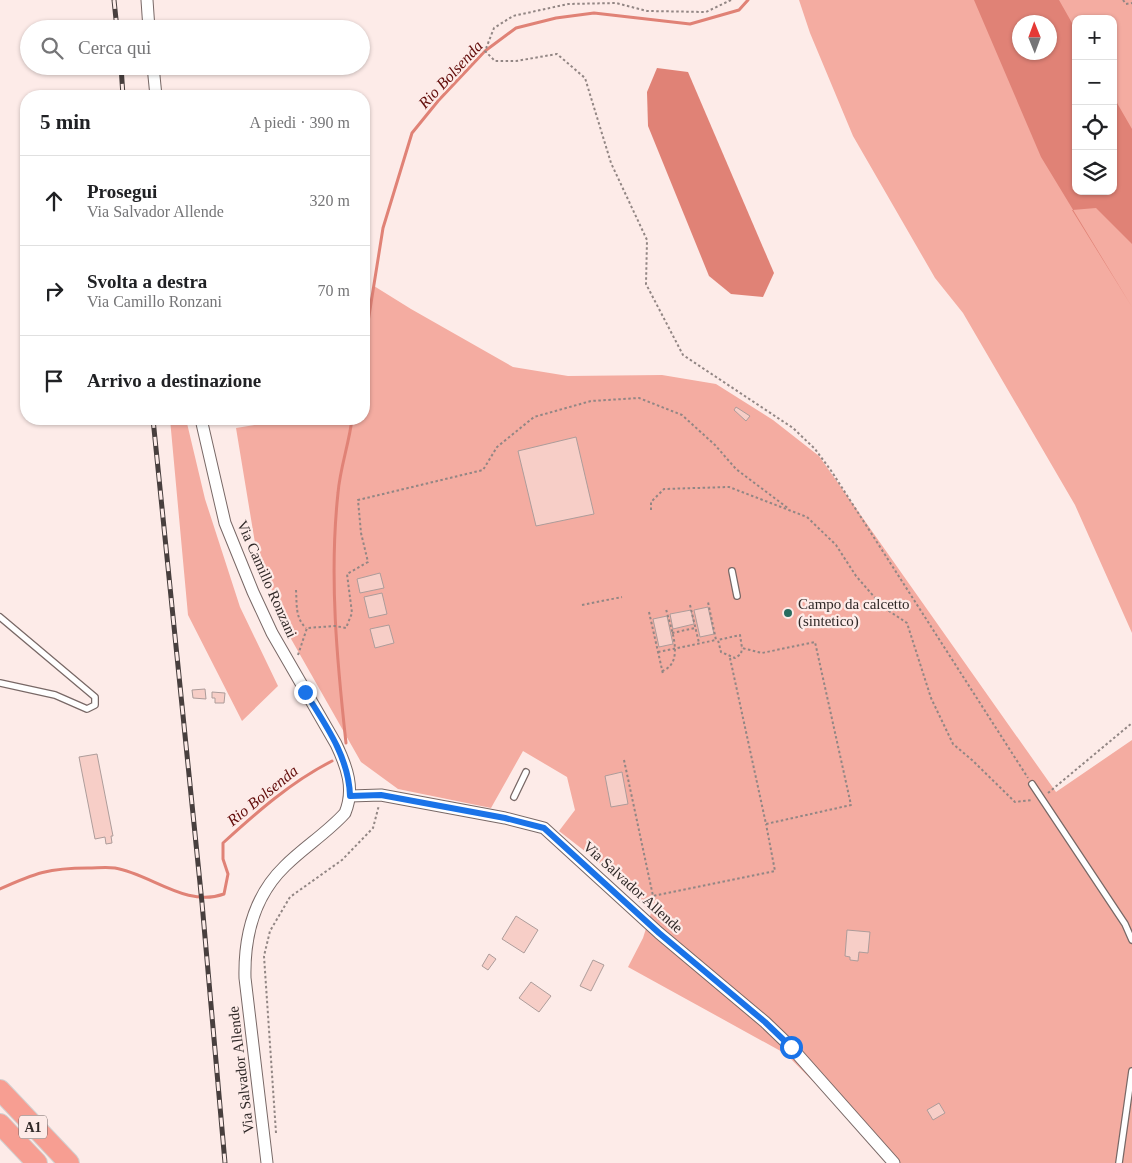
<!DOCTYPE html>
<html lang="it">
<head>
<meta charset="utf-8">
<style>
  body { margin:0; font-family:Georgia,serif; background:#f2f2f2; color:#202124 }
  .controls { position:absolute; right:15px; top:15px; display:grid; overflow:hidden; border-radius:10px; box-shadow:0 1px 4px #0004 }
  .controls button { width:45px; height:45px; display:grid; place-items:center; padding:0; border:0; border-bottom:1px solid #e0e0e0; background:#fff; color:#202124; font:25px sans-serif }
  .compass { position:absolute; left:1012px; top:15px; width:45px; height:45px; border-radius:50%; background:#fff; box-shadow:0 1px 4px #0004; rotate:359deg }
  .stop { position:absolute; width:15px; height:15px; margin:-11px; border:4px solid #1a73e8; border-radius:50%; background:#fff }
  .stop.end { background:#1a73e8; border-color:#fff; box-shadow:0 1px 5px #0008 }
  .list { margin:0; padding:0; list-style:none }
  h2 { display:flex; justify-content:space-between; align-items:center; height:65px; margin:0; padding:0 20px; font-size:21px }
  h2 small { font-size:16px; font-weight:400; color:#757577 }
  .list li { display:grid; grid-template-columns:32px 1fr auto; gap:15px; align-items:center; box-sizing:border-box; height:90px; padding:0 20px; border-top:1px solid #e0e0e0 }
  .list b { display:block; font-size:19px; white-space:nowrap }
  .list p { margin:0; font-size:16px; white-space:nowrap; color:#757577 }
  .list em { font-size:16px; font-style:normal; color:#757577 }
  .icon { flex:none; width:28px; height:28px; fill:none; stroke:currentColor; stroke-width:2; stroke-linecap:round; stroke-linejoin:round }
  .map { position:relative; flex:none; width:1132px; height:1163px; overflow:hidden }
  .search { position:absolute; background:#fff; box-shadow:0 1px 4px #0004; left:20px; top:20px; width:350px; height:55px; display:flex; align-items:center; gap:12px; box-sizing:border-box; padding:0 18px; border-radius:28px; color:#757577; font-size:19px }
  .panel { position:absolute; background:#fff; box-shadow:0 1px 4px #0004; left:20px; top:90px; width:350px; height:335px; border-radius:20px }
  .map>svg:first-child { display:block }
  .green { fill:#f4aca1; fill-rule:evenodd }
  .water { fill:#e08276; fill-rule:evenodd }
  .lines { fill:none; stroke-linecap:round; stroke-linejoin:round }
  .stream { stroke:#e08276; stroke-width:3 }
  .building { fill:#f7cec7; stroke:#ad9c9a }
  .lane-casing { stroke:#786866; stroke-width:8 }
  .street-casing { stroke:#786866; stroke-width:13 }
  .highway-casing { stroke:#d1d0d0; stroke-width:22 }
  .path { stroke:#928684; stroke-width:2; stroke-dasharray:2.5 2.5; stroke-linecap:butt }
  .lane { stroke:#fff; stroke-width:5.5 }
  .street { stroke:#fff; stroke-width:11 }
  .highway { stroke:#f79e92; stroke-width:20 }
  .rail-casing { stroke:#483f3e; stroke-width:5 }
  .rail { stroke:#fdebe8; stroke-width:3; stroke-dasharray:9; stroke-linecap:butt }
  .route { stroke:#1a73e8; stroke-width:6 }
  .poi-dot { fill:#286c5f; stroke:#fdebe8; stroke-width:2 }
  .labels { text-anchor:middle; stroke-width:4.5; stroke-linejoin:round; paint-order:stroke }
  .shield { fill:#fdebe8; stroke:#6e6362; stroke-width:1 }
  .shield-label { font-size:14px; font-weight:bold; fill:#302928 }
  .street-label { font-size:15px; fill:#302928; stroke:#fdebe8 }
  .poi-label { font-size:15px; fill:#302928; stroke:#fdebe8; text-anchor:start }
  .water-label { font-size:16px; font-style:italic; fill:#630d0b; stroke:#fdebe8 }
</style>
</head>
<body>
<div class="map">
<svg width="1132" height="1163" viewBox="0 0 1132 1163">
  <rect width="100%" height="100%" fill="#fdebe8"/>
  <!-- green -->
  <g class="green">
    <path d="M799,0H1132V633L1075,505L963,313L935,278L853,136L810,33ZM1076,19H1113V191H1076ZM1020,22H1050V52H1020Z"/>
    <polygon points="374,286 411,309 513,367 568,376 662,375 716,384 773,420 819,456 1056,792 1132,740 1132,1163 894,1163 786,1054 628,967 643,938 651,913 595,859 559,831 575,810 567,777 523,751 491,808 398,789 361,762 286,630 255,543 236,428 290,419 364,419 364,322"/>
    <polygon points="170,419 186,419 205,499 240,607 278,686 242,721 188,615"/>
  </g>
  <!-- water -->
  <g class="water">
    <path d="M974,0H1059L1076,30V191H1113V96L1132,129V244L1096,208L1072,210L1132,307L1041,157ZM1020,22H1050V52H1020Z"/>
    <polygon points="657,68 688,72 774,273 763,297 731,294 709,276 648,126 647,92"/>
  </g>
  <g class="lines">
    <!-- stream -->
    <g class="stream">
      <polyline points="364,347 383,228 412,133 438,101 485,51 516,28 556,18 594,13 690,24 739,10 748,0"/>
      <path d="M346,743C337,661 329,576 338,493C340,468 349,444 352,419"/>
      <path d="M0,889C35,873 49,868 88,868C97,868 106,867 115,868C151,874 186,908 224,894L228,874L223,859V843C257,812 291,782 332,761"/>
    </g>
  </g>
  <!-- building -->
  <g class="building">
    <polygon points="736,407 750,416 746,421 734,410"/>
    <polygon points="576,437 594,514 536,526 518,451"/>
    <polygon points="380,573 384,588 360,593 357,579"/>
    <polygon points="382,593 387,614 369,618 364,597"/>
    <polygon points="708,607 714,634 700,637 694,610"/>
    <polygon points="691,610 694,624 673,629 670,614"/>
    <polygon points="667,616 673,644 659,647 653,619"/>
    <polygon points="389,625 394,643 375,648 370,629"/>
    <polygon points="205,689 206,699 193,698 192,690"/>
    <polygon points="212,692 225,693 224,703 215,703 215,698 212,698"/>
    <polygon points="97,754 113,836 111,836 112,843 106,844 105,837 95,839 79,757"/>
    <polygon points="622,772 628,804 611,807 605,776"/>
    <polygon points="516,916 538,930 524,953 502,939"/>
    <polygon points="847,930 870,932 868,953 859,952 858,961 850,960 850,957 845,956"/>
    <polygon points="489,954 496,959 488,970 482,966"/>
    <polygon points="593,960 604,965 591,991 580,986"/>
    <polygon points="531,982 551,996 539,1012 519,998"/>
    <polygon points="939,1103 945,1113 933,1120 927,1110"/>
  </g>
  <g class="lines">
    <!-- lane casing -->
    <g class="lane-casing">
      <g id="lane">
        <polyline points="732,571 737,596"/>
        <polyline points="0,617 95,697 95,705 87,709 55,695 0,683"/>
        <polyline points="1032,784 1125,924 1132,940"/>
        <polyline points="514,797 526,772"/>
        <polyline points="1119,1163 1132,1071"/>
      </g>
    </g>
    <!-- street casing -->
    <g class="street-casing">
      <g id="street">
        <polyline points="147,0 149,29"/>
        <polyline points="153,66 156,96"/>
        <path d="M201,419L225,523L253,592L272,633L336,744C347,767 355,789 345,813C327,833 304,847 285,866C254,896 244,936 245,978L267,1163"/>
        <polyline points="350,796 381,795 505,818 544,828 659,933 765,1022 791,1047 894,1163"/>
      </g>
    </g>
    <!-- highway casing -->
    <g class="highway-casing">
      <g id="highway">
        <polyline points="0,1090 69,1163"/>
        <polyline points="0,1124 37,1163"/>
      </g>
    </g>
    <!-- path -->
    <g class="path">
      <polyline points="731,0 706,12 647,11 616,3 568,4 513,16 494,28 485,51 495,61 516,61 557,54 585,78 611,163 647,240 646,284 683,355 793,428 815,449 832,472 1028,778"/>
      <polyline points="1123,0 1126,4 1132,3"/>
      <polyline points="651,510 651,502 664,489 729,487 807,517 836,545 856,576 883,607 907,623 931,698 953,744 972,760 1015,802 1032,800"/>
      <path d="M296,590C297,604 295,618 306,628"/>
      <polyline points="582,605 622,597"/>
      <polyline points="690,605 699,643"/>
      <polyline points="649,612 663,674"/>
      <polyline points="672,633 695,628"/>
      <polyline points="658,652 716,640 708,602"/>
      <polyline points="298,655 307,628 335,626 346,628 352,613 347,574 368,562 361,533 358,500 483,470 497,447 534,417 591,401 639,398 682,415 715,445 736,469 789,509"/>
      <polyline points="730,658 766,824 851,805 815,642 762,653 742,648 740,635 718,640 721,652 735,658 741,654 742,648"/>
      <path d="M662,671C686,663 670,626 666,609"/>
      <polyline points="624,760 653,896 775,871 766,824"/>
      <polyline points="1048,793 1132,723"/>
      <polyline points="276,1133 264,956 270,931 290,897 342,860 373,828 379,805"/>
    </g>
    <!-- lane -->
    <use href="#lane" class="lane"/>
    <!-- street -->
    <use href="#street" class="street"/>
    <!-- highway -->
    <use href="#highway" class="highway"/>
    <!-- rail casing -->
    <g class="rail-casing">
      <g id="rail">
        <polyline points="114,0 117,29"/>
        <polyline points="121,66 123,96"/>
        <polyline points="153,419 202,903 225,1163"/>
      </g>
    </g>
    <!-- rail -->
    <use href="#rail" class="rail"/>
  </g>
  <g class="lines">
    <!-- route -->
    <path class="route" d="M305,692C325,724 349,757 350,796L381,795L505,818L544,828L659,933L765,1022L791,1047"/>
  </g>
  <!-- markers -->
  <circle class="poi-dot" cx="788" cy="613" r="5"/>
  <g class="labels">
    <!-- shield labels -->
    <rect class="shield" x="19" y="1115.5" width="28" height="23" rx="4"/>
    <g class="shield-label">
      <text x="33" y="1132">A1</text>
    </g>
    <!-- street labels -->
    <g class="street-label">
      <text transform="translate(267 579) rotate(66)" y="5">Via Camillo Ronzani</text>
      <text transform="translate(633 887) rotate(42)" y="5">Via Salvador Allende</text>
      <text transform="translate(241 1070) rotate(-97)" y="5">Via Salvador Allende</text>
    </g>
    <!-- poi labels -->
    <g class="poi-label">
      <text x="798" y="609">Campo da calcetto<tspan x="798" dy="17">(sintetico)</tspan></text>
    </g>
    <!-- water labels -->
    <g class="water-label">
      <text transform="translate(450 74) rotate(-47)" y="6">Rio Bolsenda</text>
      <text transform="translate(262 795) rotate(-39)" y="6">Rio Bolsenda</text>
    </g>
  </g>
</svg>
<div class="controls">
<button>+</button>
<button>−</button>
<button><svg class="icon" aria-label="locate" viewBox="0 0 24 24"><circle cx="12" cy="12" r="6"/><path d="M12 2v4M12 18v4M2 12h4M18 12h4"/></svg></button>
<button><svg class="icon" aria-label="layers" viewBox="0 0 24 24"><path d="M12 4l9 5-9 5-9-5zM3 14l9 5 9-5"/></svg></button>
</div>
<svg class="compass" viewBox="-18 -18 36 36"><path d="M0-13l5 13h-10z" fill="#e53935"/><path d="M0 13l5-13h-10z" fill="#757577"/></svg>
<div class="stop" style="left:791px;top:1047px"></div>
<div class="stop end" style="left:305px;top:692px"></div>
<div class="search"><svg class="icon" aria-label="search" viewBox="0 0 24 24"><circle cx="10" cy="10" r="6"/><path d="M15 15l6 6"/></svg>Cerca qui</div>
<section class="panel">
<h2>5 min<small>A piedi · 390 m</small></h2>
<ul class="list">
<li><svg class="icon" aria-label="ahead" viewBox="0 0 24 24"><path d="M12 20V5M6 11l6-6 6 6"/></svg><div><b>Prosegui</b><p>Via Salvador Allende</p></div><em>320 m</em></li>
<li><svg class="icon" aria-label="right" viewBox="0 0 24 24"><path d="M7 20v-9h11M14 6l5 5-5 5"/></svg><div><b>Svolta a destra</b><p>Via Camillo Ronzani</p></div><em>70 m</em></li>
<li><svg class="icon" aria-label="arrive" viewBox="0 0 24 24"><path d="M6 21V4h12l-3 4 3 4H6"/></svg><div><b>Arrivo a destinazione</b></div></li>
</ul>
</section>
</div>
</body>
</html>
